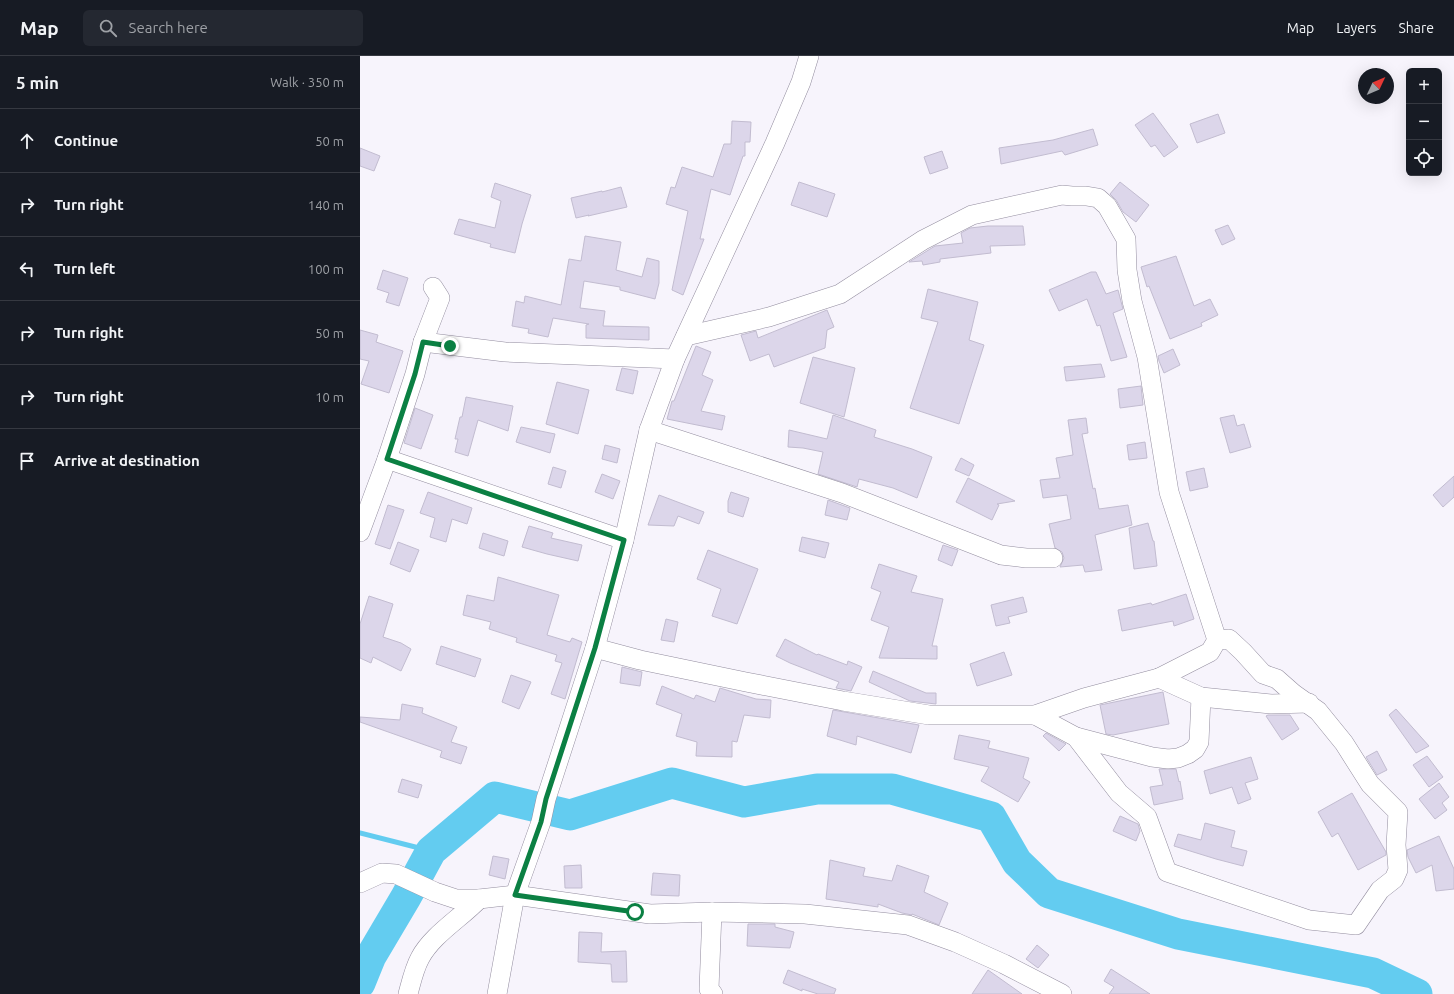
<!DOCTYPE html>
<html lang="en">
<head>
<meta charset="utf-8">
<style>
  body { margin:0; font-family:Ubuntu,sans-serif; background:#242831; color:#f1f3f6 }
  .controls { position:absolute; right:12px; top:12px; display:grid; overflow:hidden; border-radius:6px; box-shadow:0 4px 16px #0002 }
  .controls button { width:36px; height:36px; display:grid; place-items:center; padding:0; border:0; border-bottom:1px solid #363941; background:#171b24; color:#f1f3f6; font:20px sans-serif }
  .compass { position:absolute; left:998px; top:12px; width:36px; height:36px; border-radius:50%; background:#171b24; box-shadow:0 4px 16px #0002; rotate:46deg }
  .stop { position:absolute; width:12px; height:12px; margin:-9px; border:3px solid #0b8043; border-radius:50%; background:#fff }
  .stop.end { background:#0b8043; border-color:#fff; box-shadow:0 1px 4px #0008 }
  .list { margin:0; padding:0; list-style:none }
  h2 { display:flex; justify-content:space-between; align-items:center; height:52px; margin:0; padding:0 16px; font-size:17px }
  h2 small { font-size:13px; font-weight:400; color:#9ea1a6 }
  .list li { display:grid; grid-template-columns:26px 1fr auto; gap:12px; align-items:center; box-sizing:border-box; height:64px; padding:0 16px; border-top:1px solid #363941 }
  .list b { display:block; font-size:15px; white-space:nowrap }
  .list em { font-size:13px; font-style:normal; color:#9ea1a6 }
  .icon { flex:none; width:22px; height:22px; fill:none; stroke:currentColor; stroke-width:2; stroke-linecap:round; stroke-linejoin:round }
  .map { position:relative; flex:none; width:1094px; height:938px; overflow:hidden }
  header { display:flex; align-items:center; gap:24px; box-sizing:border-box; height:56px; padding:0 20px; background:#171b24; border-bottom:1px solid #363941 }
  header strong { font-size:19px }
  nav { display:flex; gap:22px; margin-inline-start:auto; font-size:14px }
  .search { width:280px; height:36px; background:#242831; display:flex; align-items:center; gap:10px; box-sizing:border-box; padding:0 14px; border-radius:6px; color:#9ea1a6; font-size:15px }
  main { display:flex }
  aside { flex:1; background:#171b24 }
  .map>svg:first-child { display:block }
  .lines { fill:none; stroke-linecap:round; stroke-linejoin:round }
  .stream { stroke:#63ccf0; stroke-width:5 }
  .river { stroke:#63ccf0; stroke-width:31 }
  .building { fill:#dcd6ea; stroke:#c2bcd0 }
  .street-casing { stroke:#938d9f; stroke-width:20 }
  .street { stroke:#fff; stroke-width:19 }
  .route { stroke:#0b8043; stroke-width:5 }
</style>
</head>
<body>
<header>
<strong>Map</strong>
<div class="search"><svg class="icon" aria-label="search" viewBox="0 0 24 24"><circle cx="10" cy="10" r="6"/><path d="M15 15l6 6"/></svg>Search here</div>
<nav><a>Map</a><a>Layers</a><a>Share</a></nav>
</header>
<main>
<aside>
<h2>5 min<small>Walk · 350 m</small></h2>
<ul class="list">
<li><svg class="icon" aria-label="ahead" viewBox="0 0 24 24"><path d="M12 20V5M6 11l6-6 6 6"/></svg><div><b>Continue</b></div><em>50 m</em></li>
<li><svg class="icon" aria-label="right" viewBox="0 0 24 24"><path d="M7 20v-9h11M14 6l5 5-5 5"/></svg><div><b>Turn right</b></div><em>140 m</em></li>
<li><svg class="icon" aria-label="left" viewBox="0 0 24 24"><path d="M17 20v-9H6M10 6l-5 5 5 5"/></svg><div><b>Turn left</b></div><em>100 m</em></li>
<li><svg class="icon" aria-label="right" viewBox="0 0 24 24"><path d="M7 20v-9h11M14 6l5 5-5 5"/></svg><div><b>Turn right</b></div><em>50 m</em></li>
<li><svg class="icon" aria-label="right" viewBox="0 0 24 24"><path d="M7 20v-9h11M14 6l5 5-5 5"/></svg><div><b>Turn right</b></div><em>10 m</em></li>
<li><svg class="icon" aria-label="arrive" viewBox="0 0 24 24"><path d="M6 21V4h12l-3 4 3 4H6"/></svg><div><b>Arrive at destination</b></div></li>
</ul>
</aside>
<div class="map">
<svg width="1094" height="938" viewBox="0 0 1094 938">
  <rect width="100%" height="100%" fill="#f7f4fc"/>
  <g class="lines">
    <!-- stream -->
    <polyline class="stream" points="0,777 71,795"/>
    <!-- river -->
    <polyline class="river" points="0,927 11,900 46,841 71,795 135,741 210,759 312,727 384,746 457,733 532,733 631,761 657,806 689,837 818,878 1013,917 1057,938"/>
  </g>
  <!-- building -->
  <g class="building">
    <polygon points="793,57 818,91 804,101 795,89 791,91 775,69"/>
    <polygon points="858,58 865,77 837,87 830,68"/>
    <polygon points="372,65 391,66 390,86 385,86 385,100 383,100 370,139 351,133 340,183 344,183 323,239 312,234 328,155 306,148 311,131 315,132 322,111 353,121 364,88 371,88"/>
    <polygon points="733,73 738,89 705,99 702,95 641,108 639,92 693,84"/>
    <polygon points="0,92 20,100 14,115 0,110"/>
    <polygon points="582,95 588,112 570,118 564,101"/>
    <polygon points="439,126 475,138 467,161 431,149"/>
    <polygon points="760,126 789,149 776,166 763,156 756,144 750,138"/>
    <polygon points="135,127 171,139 162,168 155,197 130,191 131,188 94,178 99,163 135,172 141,145 131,141"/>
    <polygon points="261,131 267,151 228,160 229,159 216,162 211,142 242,135 242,136"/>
    <polygon points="868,169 875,183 862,189 855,174"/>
    <polygon points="628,170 663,170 665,189 630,190 631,197 580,203 580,206 563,209 562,205 549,206 575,190 603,187 601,177 610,172"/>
    <polygon points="225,180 261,186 256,214 282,221 287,202 299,205 299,227 295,243 260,234 260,231 224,225 220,252 245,255 243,270 289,271 289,284 226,282 226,269 229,268 193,262 188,281 168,277 169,273 152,270 156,245 164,247 165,240 201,249 209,203 221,205"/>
    <polygon points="816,200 834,250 850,243 858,259 841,267 842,270 810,283 789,230 787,231 781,211"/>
    <polygon points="23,214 48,222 39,250 26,246 29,237 17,233"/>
    <polygon points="731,216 736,216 746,238 758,234 763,253 753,257 767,301 751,305 740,269 737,270 727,243 699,255 689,234"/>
    <polygon points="568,233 618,246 609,284 624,289 599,368 550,352 578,266 561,262"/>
    <polygon points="467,254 474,271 467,274 465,292 414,311 409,298 390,305 381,279 396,275 398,282"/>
    <polygon points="0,274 18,279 16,286 43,295 29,337 1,328 9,305 0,303"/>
    <polygon points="336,290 351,296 342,319 353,324 341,355 365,360 362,374 307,363 312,345 314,345"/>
    <polygon points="813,293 820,309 804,317 799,305 798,300"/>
    <polygon points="453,301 495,312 484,361 440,347"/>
    <polygon points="741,308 745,321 706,325 704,311"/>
    <polygon points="262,312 278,315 273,338 256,334"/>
    <polygon points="197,326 229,334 218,378 186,368"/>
    <polygon points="781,330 783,349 760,352 758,333"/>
    <polygon points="106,341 153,350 148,375 118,364 108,400 95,396 98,383 95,383 100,361 102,361"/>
    <polygon points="55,352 73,359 61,393 44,387"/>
    <polygon points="473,359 516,374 514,381 552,393 572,401 557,442 533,432 499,423 497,431 458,418 463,396 443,392 428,391 429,374 467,383"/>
    <polygon points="874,359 877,370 884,368 891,391 870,397 860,362"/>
    <polygon points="726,362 728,377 722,378 733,433 735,432 739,453 768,449 772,469 735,479 742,514 725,516 723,509 700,511 704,502 702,496 695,492 689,468 711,463 707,439 683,442 680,424 700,422 696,402 713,399 708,364"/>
    <polygon points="161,371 195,378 190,397 156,386"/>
    <polygon points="785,386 787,402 769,404 767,389"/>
    <polygon points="245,389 260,393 257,407 242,403"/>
    <polygon points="601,402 614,409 609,420 595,414"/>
    <polygon points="193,411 206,415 201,432 188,428"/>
    <polygon points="844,412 848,431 830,435 826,416"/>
    <polygon points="242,418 260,425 253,443 235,436"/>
    <polygon points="1094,420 1094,441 1083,451 1073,439"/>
    <polygon points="608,422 655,445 637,448 639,449 632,464 596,446"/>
    <polygon points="68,436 112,452 107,468 92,463 86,486 70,481 75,462 60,457"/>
    <polygon points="371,436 389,442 383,461 368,456 368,445"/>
    <polygon points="299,439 344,456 339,468 318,460 314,470 288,469"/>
    <polygon points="468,444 490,452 487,464 465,459"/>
    <polygon points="28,449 44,454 30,493 15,488"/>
    <polygon points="788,467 793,485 794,485 797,510 774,513 769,472"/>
    <polygon points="169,470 193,477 191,482 222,489 218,505 187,498 162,491"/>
    <polygon points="123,477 148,485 144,500 119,492"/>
    <polygon points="442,481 469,487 465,502 439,495"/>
    <polygon points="38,486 59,494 50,516 30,508"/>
    <polygon points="583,489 598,494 592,510 578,504"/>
    <polygon points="348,494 398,513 377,568 352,560 361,533 337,523"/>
    <polygon points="519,508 557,520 551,536 583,543 572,590 577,590 577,603 519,602 529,571 511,564 521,536 511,532"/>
    <polygon points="138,521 199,539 187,579 210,586 212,582 222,586 205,643 191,638 202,607 195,605 197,599 156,586 157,582 129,573 131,566 103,559 107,539 134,545"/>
    <polygon points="826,538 834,563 814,570 813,565 762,575 758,554 791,547 792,549"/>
    <polygon points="9,540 33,548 23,581 41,587 51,593 41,615 13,601 11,607 0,602 0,568"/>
    <polygon points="663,541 667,556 648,561 650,567 636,570 631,549"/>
    <polygon points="306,563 318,566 314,586 301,584"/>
    <polygon points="425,583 457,599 458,598 487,609 488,605 502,611 491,635 476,632 479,626 430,607 416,600"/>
    <polygon points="81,590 121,603 115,621 76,608"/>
    <polygon points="644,596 652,619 617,630 610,608"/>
    <polygon points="262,611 282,616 280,630 260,627"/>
    <polygon points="513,615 566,637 576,637 576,648 550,645 509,626"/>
    <polygon points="151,619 171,626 159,653 142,646"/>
    <polygon points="302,630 334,643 336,639 355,646 360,632 396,643 411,644 410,662 384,659 377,686 372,685 372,701 336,700 337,686 316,680 322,658 296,648"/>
    <polygon points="803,636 809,668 753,679 746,678 740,649"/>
    <polygon points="42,648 63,652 62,657 97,671 91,686 107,691 101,708 80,701 82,695 0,666 0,661 40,664"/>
    <polygon points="1036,653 1069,690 1056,697 1029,659"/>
    <polygon points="473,654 559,669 551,697 497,680 496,689 467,680"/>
    <polygon points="908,659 930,659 939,673 922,684 906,660"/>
    <polygon points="686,677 706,688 699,695 683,680"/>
    <polygon points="599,679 630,685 628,692 669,702 663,722 670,726 658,746 621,725 629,711 594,703"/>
    <polygon points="1017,695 1027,714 1017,719 1006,701"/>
    <polygon points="1067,700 1083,721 1069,731 1053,709"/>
    <polygon points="891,701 898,723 885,727 891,743 878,748 872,731 850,738 844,715"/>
    <polygon points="799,713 816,713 819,726 820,725 823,743 794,749 790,731 803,729"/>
    <polygon points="42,723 62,729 58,742 38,736"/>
    <polygon points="1079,727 1089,741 1082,747 1087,754 1075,763 1059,743"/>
    <polygon points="992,737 1026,796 1026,799 998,814 978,777 972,781 958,756"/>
    <polygon points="760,760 778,768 780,775 776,785 753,775"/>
    <polygon points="845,767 875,775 871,791 887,795 883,810 856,803 814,790 818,778 841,784"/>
    <polygon points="1079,780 1094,813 1094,833 1076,835 1072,809 1056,817 1048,801 1047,794"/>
    <polygon points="133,800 149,803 145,823 129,819"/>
    <polygon points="470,804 505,812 503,820 532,825 537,809 569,820 564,836 588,847 579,869 552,858 552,859 542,857 518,848 518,851 466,843"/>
    <polygon points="221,809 222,832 205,832 204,810"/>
    <polygon points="293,817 320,819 319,840 291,839"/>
    <polygon points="388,868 415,868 415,871 434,876 430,892 387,890"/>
    <polygon points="219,876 242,877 241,896 266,895 267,926 252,926 251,908 218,906"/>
    <polygon points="677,889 689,899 678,912 666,903"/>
    <polygon points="751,913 790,938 749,938 754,931 744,925"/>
    <polygon points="428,914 476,933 474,938 458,938 442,933 442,935 423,927"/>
    <polygon points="628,914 662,938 612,938"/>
  </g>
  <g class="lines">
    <!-- street casing -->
    <g class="street-casing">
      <g id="street">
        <polyline points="326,280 409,261 480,238 563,184 612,159 702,139 712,140 726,140 738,142 747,150 766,183 767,214 772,245 787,301 809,436 857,584 850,596 799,622"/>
        <polyline points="63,286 145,296 315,303"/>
        <polyline points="289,374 482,437 641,499 666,502 693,502"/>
        <polyline points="27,403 264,484"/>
        <polyline points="0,476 27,403 55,318 63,286 80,242 73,231"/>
        <polyline points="235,592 280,604 386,626 483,645 569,659 675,659 724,642 799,622 841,641 911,648 949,647"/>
        <polyline points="675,659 716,681 792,701 808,703 818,702 828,698 835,693 839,686 841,641"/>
        <polyline points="716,681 759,737 787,761 807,816 949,864 996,869 1020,834 1034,823 1038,814 1036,789 1038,756 1010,728 984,687 958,655 934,638 917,623 903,618 883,596 869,583 857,584"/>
        <polyline points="0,827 22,817 36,818 75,836 96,843 119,843 155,839 290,858 352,856 445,858 548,869 595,886 644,908 702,938"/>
        <polyline points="352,856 349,933 353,938"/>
        <path d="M48,938C51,927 54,913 60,902C72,879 101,862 119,843"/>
        <polyline points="137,938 155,839 181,766 186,743 235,592 264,484 289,374 315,303 415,87 441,26 449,0"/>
      </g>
    </g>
    <!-- street -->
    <use href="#street" class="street"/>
  </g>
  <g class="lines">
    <!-- route -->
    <polyline class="route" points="90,290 63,286 55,318 27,403 264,484 235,592 186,743 181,766 155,839 275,856"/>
  </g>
</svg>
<div class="controls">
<button>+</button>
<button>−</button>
<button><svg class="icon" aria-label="locate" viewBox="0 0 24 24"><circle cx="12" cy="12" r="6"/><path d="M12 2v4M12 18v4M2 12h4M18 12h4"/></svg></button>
</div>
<svg class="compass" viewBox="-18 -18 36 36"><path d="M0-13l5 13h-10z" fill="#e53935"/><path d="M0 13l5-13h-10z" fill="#9ea1a6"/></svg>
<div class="stop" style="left:275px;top:856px"></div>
<div class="stop end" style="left:90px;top:290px"></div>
</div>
</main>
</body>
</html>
